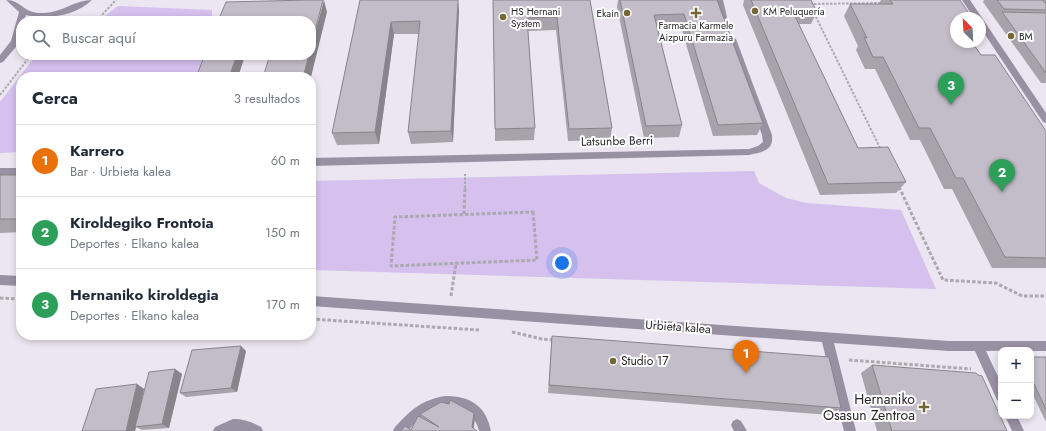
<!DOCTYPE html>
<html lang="es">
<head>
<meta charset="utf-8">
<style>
  body { margin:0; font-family:Jost,sans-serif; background:#f6f6f7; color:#1f2937 }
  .controls { position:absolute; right:12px; bottom:12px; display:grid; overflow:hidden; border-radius:8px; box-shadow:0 2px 6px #0003 }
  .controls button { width:36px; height:36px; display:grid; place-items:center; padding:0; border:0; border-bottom:1px solid #e0e1e3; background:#fff; color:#1f2937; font:20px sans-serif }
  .compass { position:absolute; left:950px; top:12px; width:36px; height:36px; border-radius:50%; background:#fff; box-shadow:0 2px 6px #0003; rotate:336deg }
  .you { position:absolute; left:562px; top:263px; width:14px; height:14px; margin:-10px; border:3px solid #fff; border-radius:50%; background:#1a73e8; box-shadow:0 0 0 6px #1a73e833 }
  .badge { display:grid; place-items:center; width:26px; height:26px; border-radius:50%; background:#ea580c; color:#fff; font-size:13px; font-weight:700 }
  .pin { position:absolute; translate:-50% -33px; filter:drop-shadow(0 1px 2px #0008) }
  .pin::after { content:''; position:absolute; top:21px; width:14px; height:12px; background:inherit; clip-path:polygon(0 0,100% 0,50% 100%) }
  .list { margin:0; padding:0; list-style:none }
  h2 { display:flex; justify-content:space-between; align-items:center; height:52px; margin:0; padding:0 16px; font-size:17px }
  h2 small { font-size:13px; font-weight:400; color:#747a83 }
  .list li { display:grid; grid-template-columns:26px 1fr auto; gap:12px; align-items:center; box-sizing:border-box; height:72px; padding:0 16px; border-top:1px solid #e0e1e3 }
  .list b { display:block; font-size:15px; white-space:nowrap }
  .list p { margin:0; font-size:13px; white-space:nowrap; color:#747a83 }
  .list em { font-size:13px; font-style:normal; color:#747a83 }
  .icon { flex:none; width:22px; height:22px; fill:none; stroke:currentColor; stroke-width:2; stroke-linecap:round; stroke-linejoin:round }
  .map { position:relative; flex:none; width:1046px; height:431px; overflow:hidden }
  .search { position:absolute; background:#fff; box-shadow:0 2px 6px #0003; left:16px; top:16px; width:300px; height:44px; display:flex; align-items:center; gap:10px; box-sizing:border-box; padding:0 14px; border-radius:16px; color:#747a83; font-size:15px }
  .panel { position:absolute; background:#fff; box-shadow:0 2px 6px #0003; left:16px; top:72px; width:300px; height:268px; border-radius:16px }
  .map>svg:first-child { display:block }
  .green { fill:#d5c0ee }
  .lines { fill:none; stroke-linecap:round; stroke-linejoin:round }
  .path-far1 { stroke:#aca8b0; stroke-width:2; stroke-dasharray:2.5 1.5; stroke-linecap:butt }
  .path { stroke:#aca8b0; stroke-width:3; stroke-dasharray:3.5 2; stroke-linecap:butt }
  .minor { fill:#9890a3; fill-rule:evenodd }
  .wall { fill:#a7a3ac }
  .shaded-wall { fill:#88848c }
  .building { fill:#c2bdc8; stroke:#88848c }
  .poi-dot { fill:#756836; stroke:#fff; stroke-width:1.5 }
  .labels { text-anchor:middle; stroke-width:4; stroke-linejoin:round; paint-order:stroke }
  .far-poi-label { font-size:10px; fill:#272529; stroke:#fff; text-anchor:start }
  .street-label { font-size:12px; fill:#272529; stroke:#fff }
  .poi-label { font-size:12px; fill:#272529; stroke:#fff; text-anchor:start }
  .near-poi-label { font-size:14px; fill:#272529; stroke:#fff; text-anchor:end }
</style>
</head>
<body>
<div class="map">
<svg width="1046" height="431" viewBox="0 0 1046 431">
  <rect width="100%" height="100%" fill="#ebe6f1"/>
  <!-- green -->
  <g class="green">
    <polygon points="118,6 212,10 212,18 227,18 226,21 98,21"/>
    <polygon points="36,55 212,55 202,77 21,77 21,152 0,153 0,102"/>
    <polygon points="754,171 759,183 786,198 807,203 901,210 936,289 311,270 311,181"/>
  </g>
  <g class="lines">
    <!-- path-far1 -->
    <g class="path-far1">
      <polyline points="810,4 881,3"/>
      <polyline points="814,13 881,150"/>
      <polyline points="92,21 100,17 116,0"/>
      <polyline points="0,95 31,55"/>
      <polyline points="465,188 465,174"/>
    </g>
    <!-- path -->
    <g class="path">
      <polyline points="899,187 943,280 996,283 1022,296 1046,296"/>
      <polygon points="533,212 537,260 391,266 395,217"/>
      <polyline points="464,214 465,187"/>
      <polyline points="451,296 456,263"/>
      <polyline points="0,298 21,299"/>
      <polyline points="311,319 479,330"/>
      <polyline points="512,332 542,339 554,340"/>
      <polyline points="849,360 971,369"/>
    </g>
    <!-- minor -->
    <g class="minor">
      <path d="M6,0C22,0 23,14 43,13C61,13 75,0 92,0C76,16 46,20 26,15L24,21H21V41L3,62L0,63V55L11,41L19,12Z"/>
      <polygon points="715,0 723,0 727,17 726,19 720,19 719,17"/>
      <polygon points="962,0 970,0 1046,113 1046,123 1043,122 980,27 980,18 974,18"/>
      <path d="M732,36L736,39L772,135C774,151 762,152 749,155L311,166V158L749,149L758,146L763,142L762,135L728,39Z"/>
      <rect x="0" y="168" width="21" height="8"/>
      <polygon points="0,275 21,276 21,286 0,285"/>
      <polygon points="311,296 949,341 1046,341 1046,351 1031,351 1031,350 986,351 1001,383 1001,402 997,400 975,351 949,351 834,343 856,431 844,431 822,342 311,306"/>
      <path d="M445,396C471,396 486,406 491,431H479C474,406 446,403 426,414C419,418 413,425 408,431H393L395,427C411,410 421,400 445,396Z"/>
      <polygon points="1005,416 1017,416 1024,431 1012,431"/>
      <path d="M233,419C244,419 252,422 261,427L263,431H213L215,427Z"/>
      <polygon points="737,419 741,421 747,431 734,431 731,425 733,421"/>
    </g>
  </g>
  <!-- wall -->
  <g class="wall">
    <polygon points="360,0 459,10 453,142 411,144 408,132 419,34 394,34 379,144 337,145 332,133"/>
    <polygon points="493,0 590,0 612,128 610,140 568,141 556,30 528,31 535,128 534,140 495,141 495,129"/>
    <polygon points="618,0 717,0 763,123 757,135 713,136 681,27 657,27 682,125 679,137 644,138 617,7"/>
    <polygon points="744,0 811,0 817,12 811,24 798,24 858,148 906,182 896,193 820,195 743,5"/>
    <polygon points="881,0 960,0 956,18 981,55 1046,131 1046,268 992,268 952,189 944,189 920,140 910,140 875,69 865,69 856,50 858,46 844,16 850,4 879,4"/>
    <polygon points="984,0 1046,0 1046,83 1041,83 983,2"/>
    <polygon points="0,175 21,175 21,232 0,233"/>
    <polygon points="552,336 841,408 830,415 548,393"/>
    <polygon points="246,351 237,392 186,397 180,393"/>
    <polygon points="1031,357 1046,357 1046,422 1031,391"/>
    <polygon points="872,365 1007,431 877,431 861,373"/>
    <polygon points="175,369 182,374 169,428 142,430 136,427 135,431 82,431 137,384 144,389 142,399"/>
    <polygon points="420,414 475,417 474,428 411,430 422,417"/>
  </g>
  <!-- shaded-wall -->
  <g class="shaded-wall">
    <polygon points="324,0 327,12 311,77 303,77 309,55 311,55 311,47"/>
    <polygon points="458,0 459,10 453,142 451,131"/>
    <polygon points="391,22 394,34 379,144 375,132"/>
    <polygon points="237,55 242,55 244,59 238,77 229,77"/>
    <polygon points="241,346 246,351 237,392 231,388"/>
    <polygon points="175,369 182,374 169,428 162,424"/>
    <polygon points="137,384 144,389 136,427 135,427 136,427 135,431 126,431"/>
    <polygon points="474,413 475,417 473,431 472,427"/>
  </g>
  <!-- building -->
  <g class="building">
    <polygon points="310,0 323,0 311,47 311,21 218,21 226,2"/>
    <polygon points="360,0 458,0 451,131 408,132 420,21 391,22 375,132 332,133"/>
    <polygon points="493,0 590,0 612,128 569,129 557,17 527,18 535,128 495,129"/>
    <polygon points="620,0 717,0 763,123 718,125 684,14 654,15 682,125 646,126"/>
    <polygon points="751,0 811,0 817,12 793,12 858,148 888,147 906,182 828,184"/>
    <polygon points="890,0 960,0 972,18 956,18 956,42 972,42 981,55 995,55 1046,131 1046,258 1005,257 963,178 956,178 930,128 919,128 883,57 873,57 864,37 867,38 850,4 893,4"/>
    <polygon points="997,0 1042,0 1046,3 1046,10 1004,9"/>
    <polygon points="1042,0 1046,0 1046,3"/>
    <polygon points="1002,12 1046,13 1046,73"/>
    <polygon points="205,55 237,55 229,77 196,77"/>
    <polygon points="270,55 309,55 303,77 263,77"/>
    <rect x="0" y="175" width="21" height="44"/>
    <polygon points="552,336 829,357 841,408 549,385"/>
    <polygon points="241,346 231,388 180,393 192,350"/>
    <polygon points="1031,357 1046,357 1046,409 1031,378"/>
    <polygon points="872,365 976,373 978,375 982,376 1007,431 892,431"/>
    <polygon points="175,369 162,424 135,427 149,372"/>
    <polygon points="137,384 126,431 82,431 96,389"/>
    <polygon points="450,400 474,413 472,427 477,431 401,431 405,426 411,430 418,416 439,427 420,414 441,402 449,404"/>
  </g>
  <!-- markers -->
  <g class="poi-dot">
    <circle cx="755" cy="11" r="4"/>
    <circle cx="627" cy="13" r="4"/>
    <path d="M694 7h4v4h4v4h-4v4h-4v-4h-4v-4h4z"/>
    <circle cx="503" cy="17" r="4"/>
    <circle cx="1011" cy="36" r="4"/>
    <circle cx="613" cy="361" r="4"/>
    <path d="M922 401h4v4h4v4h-4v4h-4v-4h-4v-4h4z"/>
  </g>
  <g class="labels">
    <!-- far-poi labels -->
    <g class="far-poi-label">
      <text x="511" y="15">HS Hernani<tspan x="511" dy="12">System</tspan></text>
      <text x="763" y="15">KM Peluquería</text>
      <text x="619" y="17" text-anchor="end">Ekain</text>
      <text x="696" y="29" text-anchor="middle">Farmacia Karmele<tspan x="696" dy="12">Aizpuru Farmazia</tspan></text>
      <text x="1019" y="40">BM</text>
    </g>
    <!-- street labels -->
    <g class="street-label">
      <text transform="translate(617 141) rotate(-1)" y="4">Latsunbe Berri</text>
      <text transform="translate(678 327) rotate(4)" y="4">Urbieta kalea</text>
    </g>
    <!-- poi labels -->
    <g class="poi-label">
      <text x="621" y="365">Studio 17</text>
    </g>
    <!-- near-poi labels -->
    <g class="near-poi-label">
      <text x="915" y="404">Hernaniko<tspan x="915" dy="16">Osasun Zentroa</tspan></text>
    </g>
  </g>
</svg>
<div class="controls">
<button>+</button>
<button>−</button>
</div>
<svg class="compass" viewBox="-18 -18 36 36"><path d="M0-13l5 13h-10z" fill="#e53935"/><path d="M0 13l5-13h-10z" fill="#747a83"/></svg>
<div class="you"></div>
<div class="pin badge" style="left:746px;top:373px;background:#e8710a">1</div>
<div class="pin badge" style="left:1002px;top:192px;background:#2e9e5b">2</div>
<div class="pin badge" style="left:951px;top:105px;background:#2e9e5b">3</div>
<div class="search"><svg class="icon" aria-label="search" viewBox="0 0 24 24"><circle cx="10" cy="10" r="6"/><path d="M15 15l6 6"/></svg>Buscar aquí</div>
<section class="panel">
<h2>Cerca<small>3 resultados</small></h2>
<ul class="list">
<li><span class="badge" style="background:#e8710a">1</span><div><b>Karrero</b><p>Bar · Urbieta kalea</p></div><em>60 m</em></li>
<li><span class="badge" style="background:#2e9e5b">2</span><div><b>Kiroldegiko Frontoia</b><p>Deportes · Elkano kalea</p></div><em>150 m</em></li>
<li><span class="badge" style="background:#2e9e5b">3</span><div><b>Hernaniko kiroldegia</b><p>Deportes · Elkano kalea</p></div><em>170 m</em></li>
</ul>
</section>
</div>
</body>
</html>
